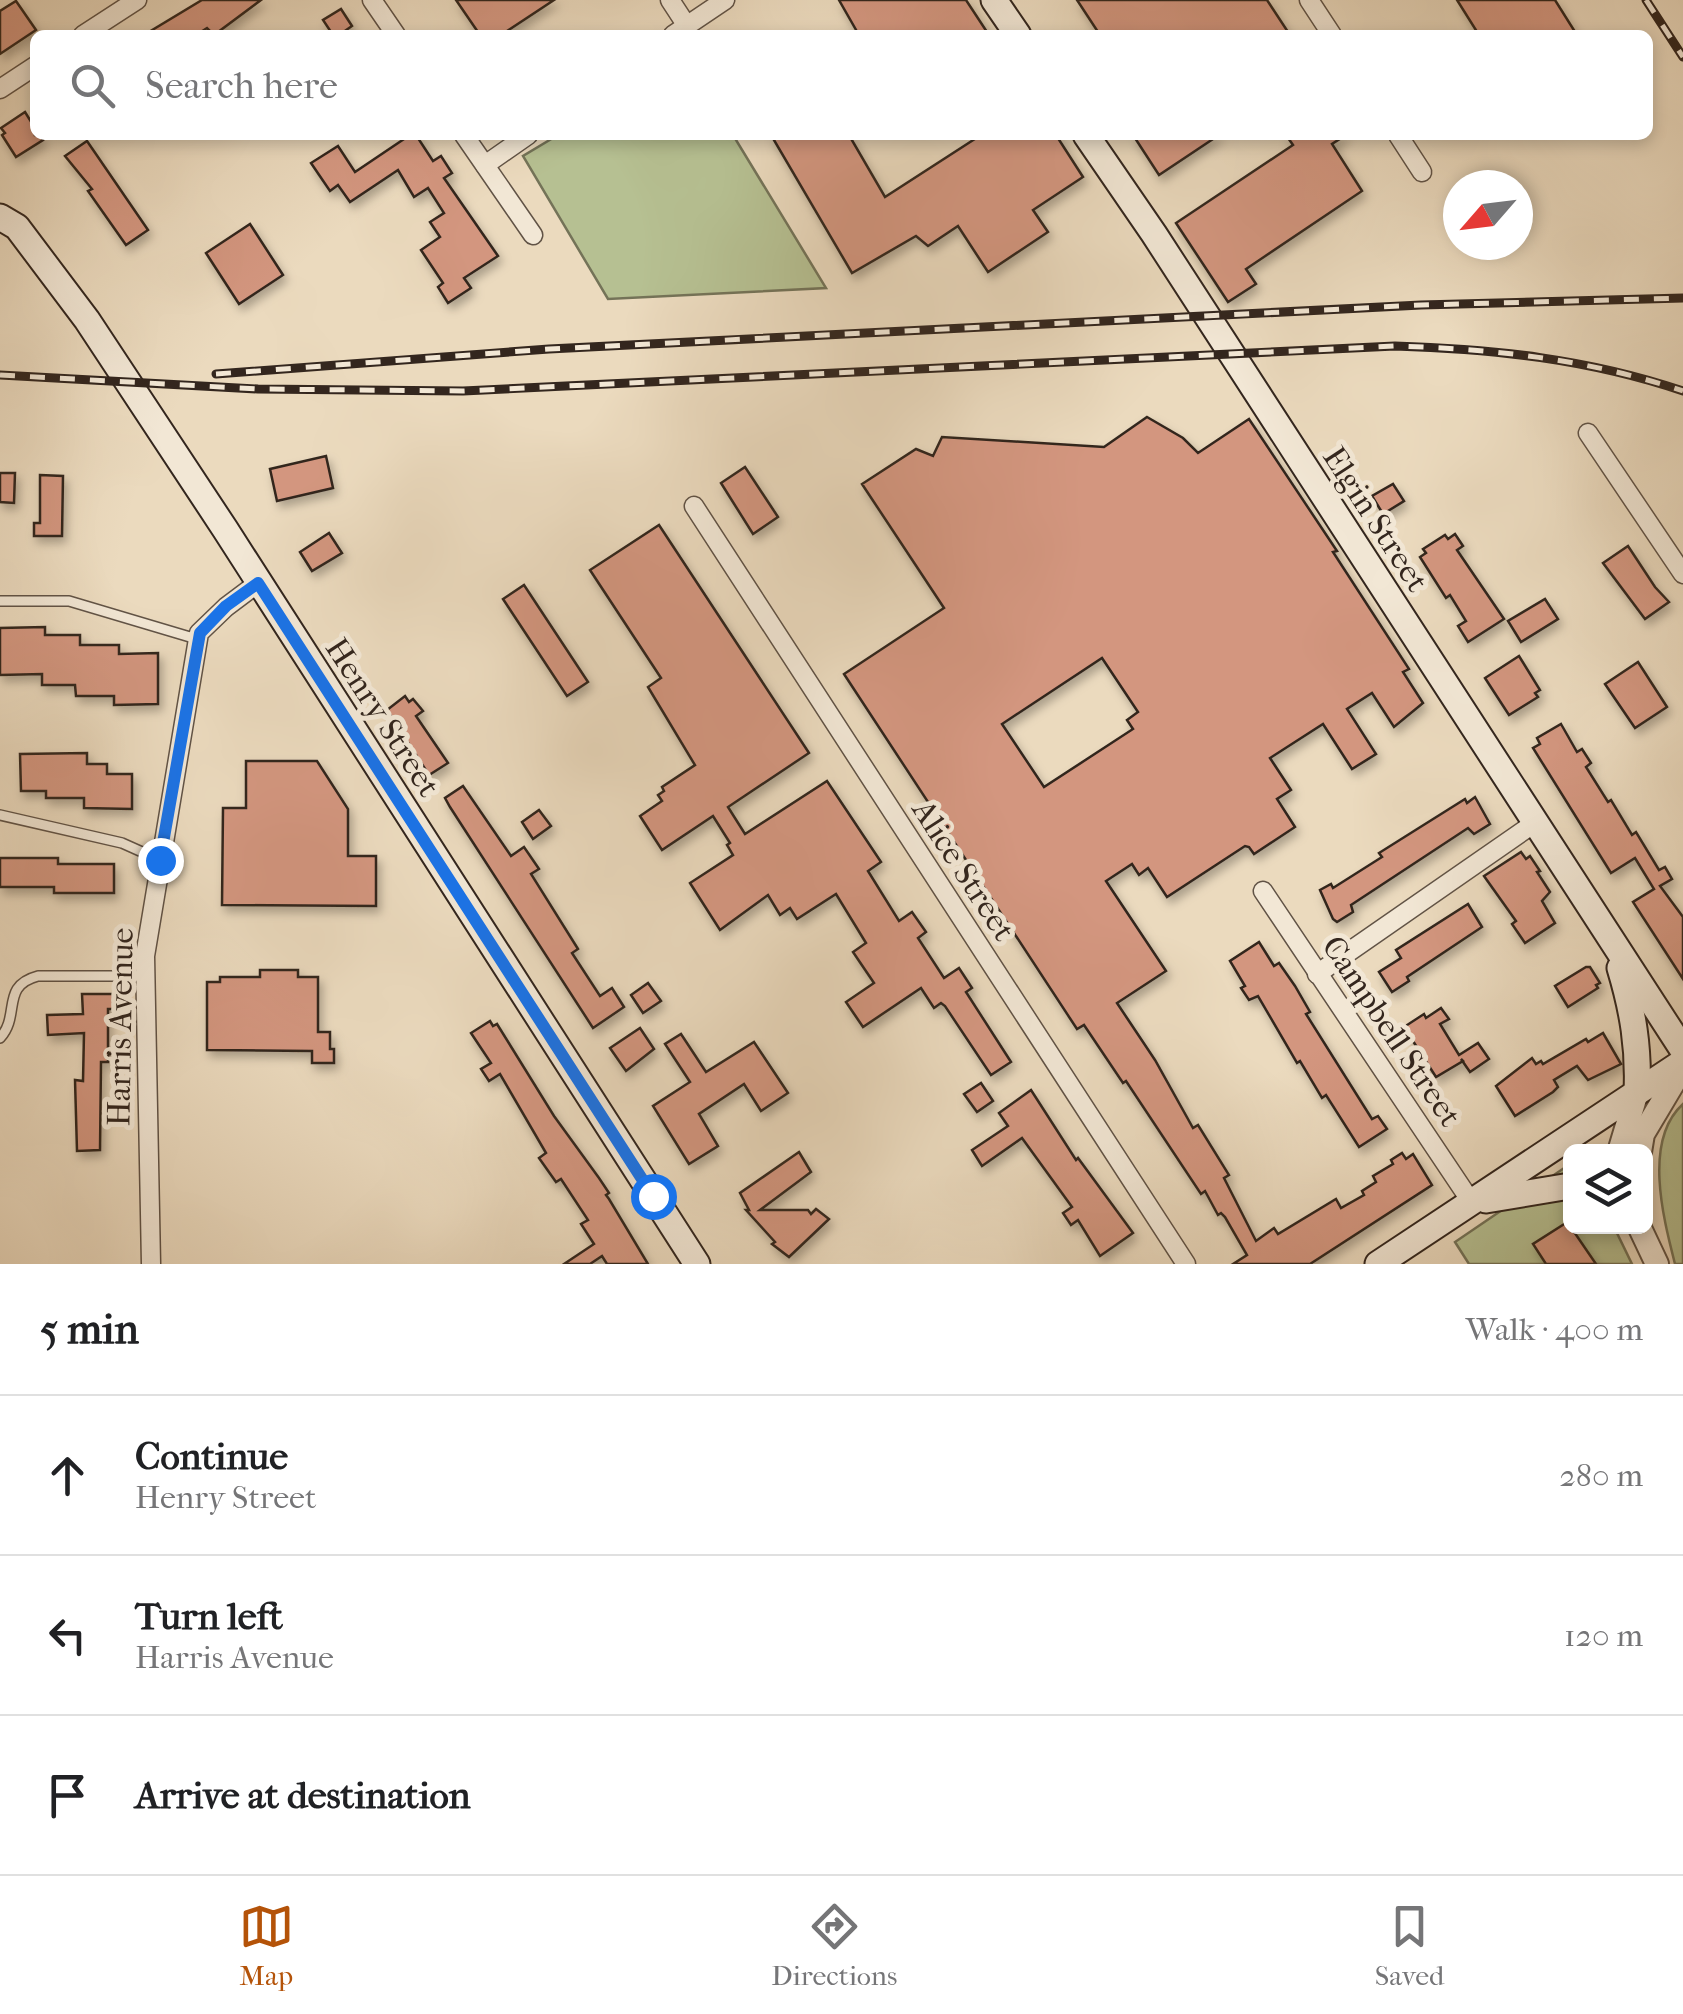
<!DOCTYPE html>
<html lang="en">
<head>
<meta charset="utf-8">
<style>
  body { margin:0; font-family:"IM FELL French Canon",serif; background:#f6f6f6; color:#202124 }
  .controls { position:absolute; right:30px; bottom:30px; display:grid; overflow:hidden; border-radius:15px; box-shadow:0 5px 15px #0003 }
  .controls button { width:90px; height:90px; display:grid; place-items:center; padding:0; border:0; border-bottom:2px solid #e0e0e0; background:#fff; color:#202124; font:50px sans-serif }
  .compass { position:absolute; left:1443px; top:170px; width:90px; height:90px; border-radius:50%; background:#fff; box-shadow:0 5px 15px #0003; rotate:242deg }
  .stop { position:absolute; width:30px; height:30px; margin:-22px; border:8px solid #1a73e8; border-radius:50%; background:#fff }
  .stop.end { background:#1a73e8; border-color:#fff; box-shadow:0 2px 10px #0008 }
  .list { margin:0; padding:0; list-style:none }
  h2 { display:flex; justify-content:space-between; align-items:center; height:130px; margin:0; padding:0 40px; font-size:42px }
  h2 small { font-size:32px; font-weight:400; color:#757577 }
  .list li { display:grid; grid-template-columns:65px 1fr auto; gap:30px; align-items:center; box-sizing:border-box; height:160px; padding:0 40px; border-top:2px solid #e0e0e0 }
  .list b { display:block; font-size:38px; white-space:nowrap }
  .list p { margin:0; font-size:32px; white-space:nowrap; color:#757577 }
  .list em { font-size:32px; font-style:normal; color:#757577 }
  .icon { flex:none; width:55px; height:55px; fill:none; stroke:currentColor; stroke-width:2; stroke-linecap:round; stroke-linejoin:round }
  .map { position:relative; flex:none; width:1683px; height:1264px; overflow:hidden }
  .search { position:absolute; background:#fff; box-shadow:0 5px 15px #0003; left:30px; right:30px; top:30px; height:110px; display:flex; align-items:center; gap:25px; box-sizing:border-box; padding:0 35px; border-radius:15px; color:#757577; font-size:38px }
  .sheet { height:610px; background:#fff }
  nav { display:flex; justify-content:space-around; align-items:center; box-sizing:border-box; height:140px; border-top:2px solid #e0e0e0; background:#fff; font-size:28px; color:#757577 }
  nav a { display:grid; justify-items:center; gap:5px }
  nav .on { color:#b45309 }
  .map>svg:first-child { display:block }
  .green { fill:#b6c092; stroke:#747358; stroke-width:2.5 }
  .building { fill:#d3967f; stroke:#33261e; stroke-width:2.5; fill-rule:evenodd; filter:url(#shadow) }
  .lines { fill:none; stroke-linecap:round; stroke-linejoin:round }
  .service-casing { stroke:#615346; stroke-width:12 }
  .minor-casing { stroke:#615346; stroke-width:21 }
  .tertiary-casing { stroke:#615346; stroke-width:26 }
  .secondary-casing { stroke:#33261e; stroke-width:29 }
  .service { stroke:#f2e7d5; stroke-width:9 }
  .minor { stroke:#f2e7d5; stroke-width:18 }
  .tertiary { stroke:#f2e7d5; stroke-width:22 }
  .secondary { stroke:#f2e7d5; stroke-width:25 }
  .rail-casing { stroke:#33261e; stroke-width:9 }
  .rail { stroke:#f2e7d5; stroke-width:5; stroke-dasharray:15; stroke-linecap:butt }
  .route { stroke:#1a73e8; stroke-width:12 }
  .labels { text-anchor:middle; stroke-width:10; stroke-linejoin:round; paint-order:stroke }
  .street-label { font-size:32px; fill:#33261e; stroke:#f2e7d5 }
</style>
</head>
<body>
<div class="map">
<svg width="1683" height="1264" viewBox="0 0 1683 1264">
  <defs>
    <filter id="shadow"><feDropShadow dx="3.5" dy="6" stdDeviation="5" flood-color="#0004"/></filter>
  </defs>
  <rect width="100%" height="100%" fill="#ebdabe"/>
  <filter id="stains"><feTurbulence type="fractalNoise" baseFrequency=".002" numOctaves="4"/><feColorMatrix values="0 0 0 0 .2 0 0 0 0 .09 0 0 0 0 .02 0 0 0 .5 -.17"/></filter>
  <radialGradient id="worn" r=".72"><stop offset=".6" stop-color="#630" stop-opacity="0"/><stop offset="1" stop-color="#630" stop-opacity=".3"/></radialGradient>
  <!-- green -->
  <g class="green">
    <polygon points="558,135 733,135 826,288 608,299 523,156"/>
    <path d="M1683,1104V1264H1675C1663,1217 1643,1140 1683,1104Z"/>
    <polygon points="1570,1164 1570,1226 1614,1227 1632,1264 1469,1264 1455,1242"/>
  </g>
  <!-- building -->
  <g class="building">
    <polygon points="202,0 261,0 214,35 207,28 196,35 144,35"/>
    <polygon points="456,0 554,0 501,35 480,35"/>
    <polygon points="839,0 966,0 989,35 859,35"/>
    <polygon points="1077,0 1267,0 1290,35 1100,35"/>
    <polygon points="1457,0 1555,0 1577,35 1479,35"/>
    <polygon points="16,1 36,30 0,54 0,11"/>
    <polygon points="341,9 352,26 339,35 333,35 323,20"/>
    <polygon points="25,112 35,128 35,135 40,135 43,140 16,157 2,135 5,133 1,128"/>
    <polygon points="410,135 416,135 433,161 441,156 452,173 444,178 498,256 464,278 471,288 448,303 438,287 443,283 421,250 440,237 430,222 444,213 428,188 414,197 398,170 350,202 338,185 330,191 311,163 338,146 355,172"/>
    <polygon points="771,135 849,135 885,197 981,135 1056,135 1083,177 1033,210 1048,232 988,272 958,226 928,246 916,236 852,273"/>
    <polygon points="1133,135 1219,135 1159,175"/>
    <polygon points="1286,135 1346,135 1332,144 1362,191 1246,269 1256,284 1228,302 1176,223 1293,145"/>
    <polygon points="87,141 148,230 126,245 88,191 92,189 65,156"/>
    <polygon points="250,224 283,275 239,304 206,253"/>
    <path d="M1147,417L1183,438L1198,453L1249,419L1337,551L1333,552L1409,669L1403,672L1423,703L1394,727L1372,693L1347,709L1376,754L1352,769L1323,724L1270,758L1291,790L1277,799L1295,827L1254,854L1249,847L1245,846L1167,897L1148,868L1139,875L1132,864L1106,881L1166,971L1117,1003L1155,1060L1193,1128L1198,1125L1229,1175L1224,1178L1256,1241L1274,1228L1278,1234L1336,1199L1341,1208L1364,1195L1362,1191L1376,1182L1373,1176L1393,1164L1391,1160L1402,1153L1406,1159L1413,1154L1432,1185L1310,1264H1233L1247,1255L1225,1217L1221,1213L1218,1215L1205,1191L1201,1194L1126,1081L1123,1083L1084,1025L1077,1029L844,674L944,608L862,484L916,449L933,456L942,437L1104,447ZM1102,658L1138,712L1127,720L1133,729L1044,787L1002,724Z"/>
    <polygon points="326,456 333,488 277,501 270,469"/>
    <polygon points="745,467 778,517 753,534 721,483"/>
    <polygon points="0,473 15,473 14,503 0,502"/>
    <polygon points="40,475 63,476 62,536 34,536 34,523 40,523"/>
    <polygon points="1393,484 1404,501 1383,514 1372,496"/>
    <polygon points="659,525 809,753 728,807 745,834 827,781 881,862 868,871 899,921 912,912 926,932 918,938 944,978 959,968 972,988 966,992 1011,1062 991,1075 945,1006 941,1003 934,1008 921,988 863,1027 846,1002 874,983 853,952 866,943 836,894 797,919 790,908 780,915 768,895 720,930 690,883 733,855 727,845 730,843 713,816 662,850 640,816 662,801 658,795 664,791 662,787 695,765 648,687 661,678 590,570"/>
    <polygon points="329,533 342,553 312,571 300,552"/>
    <polygon points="1455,534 1463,546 1457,550 1504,619 1468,642 1458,626 1466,621 1450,595 1446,598 1420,557 1426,553 1423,549 1445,535 1448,539"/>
    <polygon points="1628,546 1655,587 1669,602 1645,619 1603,563"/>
    <polygon points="524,585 588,682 567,696 503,599"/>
    <polygon points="1545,599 1558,619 1521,642 1508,621"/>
    <polygon points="45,627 45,635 80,635 80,645 119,645 119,654 158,653 158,704 114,705 114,696 76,696 75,685 42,685 42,674 0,675 0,628"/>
    <polygon points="1519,656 1540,690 1535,693 1538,697 1509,715 1485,678"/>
    <polygon points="1638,662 1667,707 1635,728 1605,684"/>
    <polygon points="405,696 409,702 413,699 423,711 416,716 448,763 429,775 387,710"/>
    <polygon points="1561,724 1577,752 1582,749 1591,763 1586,767 1608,802 1611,800 1632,835 1636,832 1659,870 1665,867 1672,879 1660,886 1683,917 1683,979 1633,902 1654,889 1635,858 1611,873 1533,748 1540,744 1537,738"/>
    <polygon points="87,753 87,764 107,764 107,774 132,774 132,809 84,808 84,798 46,798 46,791 21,791 20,754"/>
    <polygon points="246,761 317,761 348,809 348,856 376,856 376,906 222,905 223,808 246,808"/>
    <polygon points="463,786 511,856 524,847 539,869 531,874 578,949 572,953 600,996 612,988 624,1007 593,1028 450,807 445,798"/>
    <polygon points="1475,797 1490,824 1474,834 1468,828 1351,905 1353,912 1337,922 1333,919 1320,890 1331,884 1333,888 1382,857 1379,853 1414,831 1465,799 1467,803"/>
    <polygon points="539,810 551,826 533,839 522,822"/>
    <polygon points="1521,852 1526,859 1530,856 1540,871 1537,872 1550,892 1542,901 1555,923 1525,943 1512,924 1516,921 1484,876"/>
    <polygon points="0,858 58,858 58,864 114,864 114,893 54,893 54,887 0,887"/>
    <polygon points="1468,904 1482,927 1407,977 1409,981 1392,992 1379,972 1401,958 1396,950"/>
    <polygon points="1259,942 1274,966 1279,963 1295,986 1310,1012 1306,1014 1372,1119 1378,1116 1387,1129 1359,1147 1326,1095 1322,1098 1300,1061 1297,1063 1258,996 1249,1000 1241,988 1245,986 1230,961"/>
    <polygon points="1586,967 1590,967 1600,983 1596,985 1598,988 1568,1007 1555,986"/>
    <polygon points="260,970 298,970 298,977 318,977 318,1032 330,1032 330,1049 334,1049 334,1063 312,1063 312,1051 207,1050 207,982 220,982 220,977 260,977"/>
    <polygon points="648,983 661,1001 643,1013 631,995"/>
    <polygon points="82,994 117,994 118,1009 108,1009 108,1062 101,1062 100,1150 77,1151 75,1080 83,1081 84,1033 48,1035 47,1015 83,1014"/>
    <polygon points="1441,1008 1449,1019 1440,1024 1459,1055 1478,1043 1489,1059 1470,1072 1461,1059 1463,1061 1436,1077 1404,1027 1424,1014 1426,1018"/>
    <polygon points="490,1021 493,1026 497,1024 554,1116 599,1178 609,1193 606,1195 609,1199 648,1264 607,1264 602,1256 590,1264 564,1264 594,1244 581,1224 588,1220 561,1179 556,1182 539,1158 546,1153 500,1074 489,1081 481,1069 491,1063 471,1033"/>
    <polygon points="640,1028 654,1049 626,1071 610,1048"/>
    <polygon points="1603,1033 1621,1064 1588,1080 1577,1066 1554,1080 1558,1087 1553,1092 1515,1116 1496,1086 1532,1058 1536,1064 1541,1061 1543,1064 1586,1039 1588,1042"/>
    <polygon points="681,1034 706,1072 754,1042 788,1093 761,1111 744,1084 699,1114 718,1146 689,1164 653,1106 690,1082 665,1044"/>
    <polygon points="981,1083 993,1101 977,1112 964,1094"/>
    <polygon points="1031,1090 1076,1160 1078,1158 1133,1233 1100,1256 1078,1220 1071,1225 1063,1213 1072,1207 1022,1138 982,1166 972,1150 1008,1126 999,1113"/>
    <polygon points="799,1152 811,1172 760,1210 808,1210 811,1214 816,1209 829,1219 789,1257 772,1244 775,1242 746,1210 749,1210 740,1193"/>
    <polygon points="1569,1221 1570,1226 1596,1264 1546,1264 1533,1244"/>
  </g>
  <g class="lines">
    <!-- service casing -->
    <g class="service-casing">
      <g id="service">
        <polyline points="0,601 69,601 190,637 197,634"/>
        <polyline points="0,815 122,843 160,860"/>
        <path d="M0,1038C21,1015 0,986 38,976H146"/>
      </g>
    </g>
    <!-- minor casing -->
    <g class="minor-casing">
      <g id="minor">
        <polyline points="372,0 396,35"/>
        <polyline points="670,0 687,26"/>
        <polyline points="1309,0 1332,35"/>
        <polyline points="83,35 137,0"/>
        <polyline points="673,35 725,0"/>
        <polyline points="0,89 35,66"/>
        <polyline points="464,135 533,235"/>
        <polyline points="1398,135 1422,172"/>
        <polyline points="485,165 528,135"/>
        <polyline points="1588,433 1683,574"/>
        <polyline points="694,506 1186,1264"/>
        <polyline points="1263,891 1472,1203"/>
        <polyline points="1317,974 1536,822"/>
        <polyline points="151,1264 145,956 199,633 226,607 258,583"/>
      </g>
    </g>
    <!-- tertiary casing -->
    <g class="tertiary-casing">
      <g id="tertiary">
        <polyline points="1619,1152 1637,1092"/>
        <polyline points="1640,1152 1643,1134 1683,1067"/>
        <polyline points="1639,1226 1657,1264"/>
      </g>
    </g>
    <!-- secondary casing -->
    <g class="secondary-casing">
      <g id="secondary">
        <polyline points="994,0 1018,35"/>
        <polyline points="1086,135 1154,234 1683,1050"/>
        <polyline points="0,217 17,227 87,320 225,529 697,1264"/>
        <path d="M1620,968C1633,1011 1639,1048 1637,1092"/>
        <polyline points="1486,1200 1570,1186"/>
        <polyline points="1378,1264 1683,1062"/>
      </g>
    </g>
    <!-- service -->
    <use href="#service" class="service"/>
    <!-- minor -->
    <use href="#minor" class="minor"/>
    <!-- tertiary -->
    <use href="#tertiary" class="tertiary"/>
    <!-- secondary -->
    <use href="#secondary" class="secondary"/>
    <!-- rail casing -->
    <g class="rail-casing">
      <g id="rail">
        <polyline points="1646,0 1683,57"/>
        <polyline points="216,374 549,349 1421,305 1683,298"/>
        <path d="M0,375L258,389L463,391L1395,346C1494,349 1588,359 1683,391"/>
      </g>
    </g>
    <!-- rail -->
    <use href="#rail" class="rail"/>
  </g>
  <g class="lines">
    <!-- route -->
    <polyline class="route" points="160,860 200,633 226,606 258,583 653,1196"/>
  </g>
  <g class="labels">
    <!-- street labels -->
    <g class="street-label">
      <text transform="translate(1376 519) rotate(57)" y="11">Elgin Street</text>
      <text transform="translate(383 717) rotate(57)" y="11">Henry Street</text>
      <text transform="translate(964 870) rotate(57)" y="11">Alice Street</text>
      <text transform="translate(120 1027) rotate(-89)" y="11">Harris Avenue</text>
      <text transform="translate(1392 1031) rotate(56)" y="11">Campbell Street</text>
    </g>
  </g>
  <rect width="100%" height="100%" filter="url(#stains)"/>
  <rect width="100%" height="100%" fill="url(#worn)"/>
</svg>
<div class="controls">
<button><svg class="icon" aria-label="layers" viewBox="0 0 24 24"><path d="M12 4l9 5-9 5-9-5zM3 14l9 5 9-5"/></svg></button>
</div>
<svg class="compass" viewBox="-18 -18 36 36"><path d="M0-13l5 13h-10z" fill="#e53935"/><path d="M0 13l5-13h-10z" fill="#757577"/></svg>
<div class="stop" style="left:653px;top:1196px"></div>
<div class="stop end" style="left:160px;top:860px"></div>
<div class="search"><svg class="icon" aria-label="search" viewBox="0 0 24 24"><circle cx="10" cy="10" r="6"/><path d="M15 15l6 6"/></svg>Search here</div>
</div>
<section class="sheet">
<h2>5 min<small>Walk · 400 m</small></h2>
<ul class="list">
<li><svg class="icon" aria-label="ahead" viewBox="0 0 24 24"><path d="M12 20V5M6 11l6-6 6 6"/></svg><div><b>Continue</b><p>Henry Street</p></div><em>280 m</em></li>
<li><svg class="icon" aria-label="left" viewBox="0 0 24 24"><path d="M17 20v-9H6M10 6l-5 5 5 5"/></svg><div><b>Turn left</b><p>Harris Avenue</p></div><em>120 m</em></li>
<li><svg class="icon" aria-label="arrive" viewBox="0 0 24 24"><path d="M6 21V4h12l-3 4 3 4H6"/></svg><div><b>Arrive at destination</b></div></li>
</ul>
</section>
<nav>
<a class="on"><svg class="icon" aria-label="map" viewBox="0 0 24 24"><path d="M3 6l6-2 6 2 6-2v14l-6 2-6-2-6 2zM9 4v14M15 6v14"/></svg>Map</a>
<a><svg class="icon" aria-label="directions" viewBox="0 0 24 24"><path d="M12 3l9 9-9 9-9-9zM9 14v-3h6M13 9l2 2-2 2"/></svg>Directions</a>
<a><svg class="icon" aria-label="saved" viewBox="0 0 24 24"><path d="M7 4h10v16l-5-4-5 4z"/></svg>Saved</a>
</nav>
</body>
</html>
